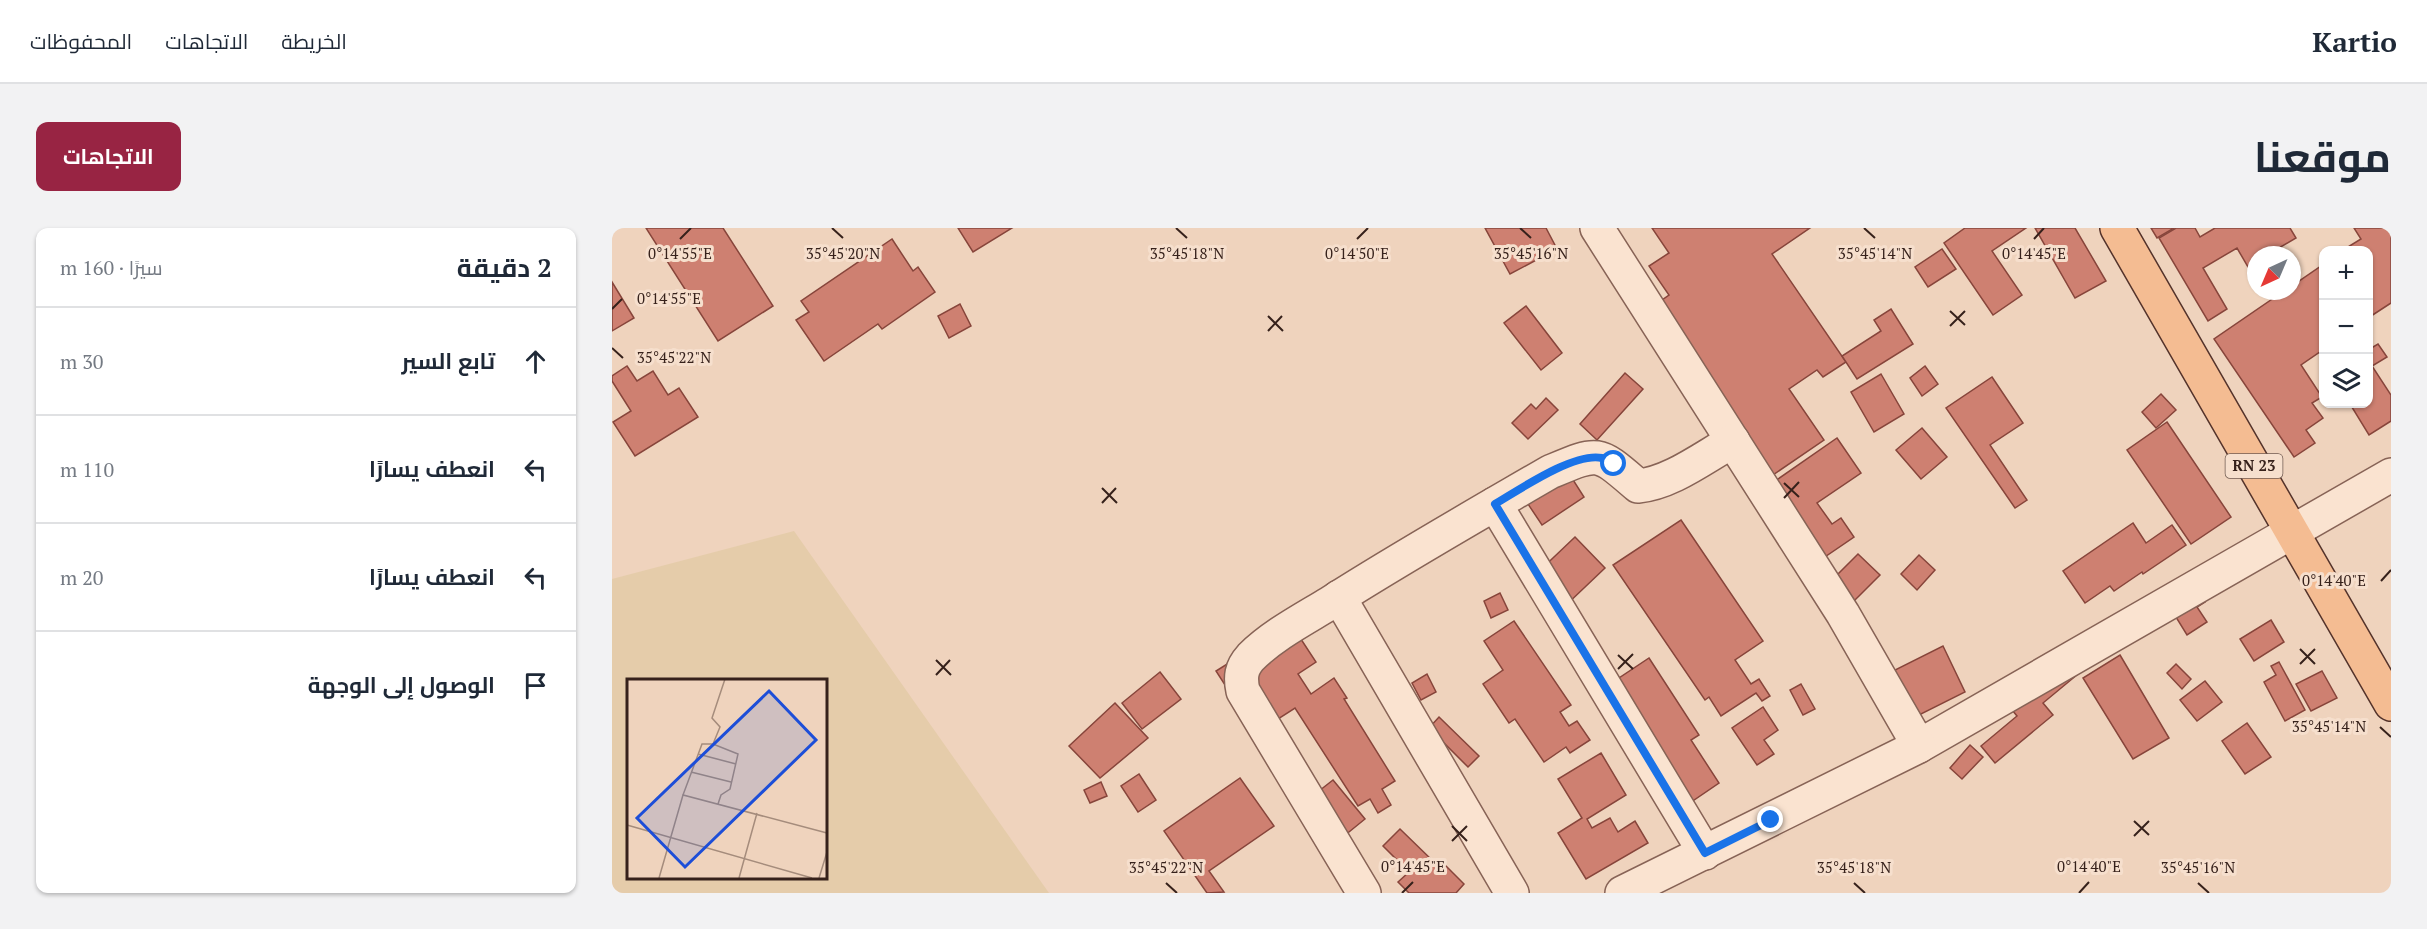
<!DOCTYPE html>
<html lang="ar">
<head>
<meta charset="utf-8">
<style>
  body { margin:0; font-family:"PT Serif",Cairo,serif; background:#f2f2f3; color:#1f2937; direction:rtl }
  .controls { position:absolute; right:18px; top:18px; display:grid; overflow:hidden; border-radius:12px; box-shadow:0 2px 4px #0004 }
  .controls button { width:54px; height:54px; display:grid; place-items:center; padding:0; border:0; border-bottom:2px solid #e0e1e3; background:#fff; color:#1f2937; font:30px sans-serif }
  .compass { position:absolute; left:1635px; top:18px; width:54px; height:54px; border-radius:50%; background:#fff; box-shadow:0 2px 4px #0004; rotate:224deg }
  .stop { position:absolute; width:18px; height:18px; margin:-14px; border:4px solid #1a73e8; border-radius:50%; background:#fff }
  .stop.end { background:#1a73e8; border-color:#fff; box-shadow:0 2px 6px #0008 }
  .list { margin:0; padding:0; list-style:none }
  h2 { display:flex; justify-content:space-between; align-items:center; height:78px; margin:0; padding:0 24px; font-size:26px }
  h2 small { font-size:20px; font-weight:400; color:#747a83 }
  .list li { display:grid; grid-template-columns:39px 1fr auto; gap:18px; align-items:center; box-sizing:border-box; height:108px; padding:0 24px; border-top:2px solid #e0e1e3 }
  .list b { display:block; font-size:22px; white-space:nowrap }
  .list em { font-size:20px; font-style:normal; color:#747a83 }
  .icon { flex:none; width:33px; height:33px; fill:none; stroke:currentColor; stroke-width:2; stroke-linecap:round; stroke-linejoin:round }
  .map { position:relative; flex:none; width:1779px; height:665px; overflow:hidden; direction:ltr; border-radius:12px }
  header { display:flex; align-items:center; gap:36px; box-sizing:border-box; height:84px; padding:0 30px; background:#fff; border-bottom:2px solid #e0e1e3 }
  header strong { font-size:28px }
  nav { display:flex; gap:33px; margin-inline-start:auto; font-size:21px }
  .intro { display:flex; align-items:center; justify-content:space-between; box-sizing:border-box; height:144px; padding:0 36px }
  h1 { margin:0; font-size:42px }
  .button { padding:15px 27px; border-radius:12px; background:#982443; color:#fff; font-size:21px; font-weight:700 }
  main { display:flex; gap:36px; padding:0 36px }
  aside { flex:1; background:#fff; border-radius:12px; box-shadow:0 2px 4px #0004 }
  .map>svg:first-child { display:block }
  .farmland { fill:#e5ccaa; fill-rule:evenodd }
  .building { fill:#ce8071; stroke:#87453b; stroke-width:1.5 }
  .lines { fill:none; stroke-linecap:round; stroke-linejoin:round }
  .minor-casing { stroke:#876356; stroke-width:36 }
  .major-casing { stroke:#54332b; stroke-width:36 }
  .minor { stroke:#fae3d0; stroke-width:33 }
  .major { stroke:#f4bc92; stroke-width:33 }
  .route { stroke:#1a73e8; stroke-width:8 }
  .ticks { fill:none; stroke:#36211b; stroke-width:2 }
  .labels { text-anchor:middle; stroke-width:6; stroke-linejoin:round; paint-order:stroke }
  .shield { fill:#f6dfcd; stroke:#705a50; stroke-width:1.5 }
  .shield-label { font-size:15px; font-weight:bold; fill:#36211b }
  .inset-road { fill:none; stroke:#a58c7c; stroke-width:1.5 }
  .view { fill:#1d4ed8; fill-opacity:0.15; stroke:#1d4ed8; stroke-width:3 }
  .inset-edge { fill:none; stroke:#36211b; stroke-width:3 }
  .ticks-label { font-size:15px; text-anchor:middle; fill:#36211b; stroke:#f6dfcd; stroke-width:6; stroke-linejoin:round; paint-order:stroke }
</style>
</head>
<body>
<header>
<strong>Kartio</strong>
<nav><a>الخريطة</a><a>الاتجاهات</a><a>المحفوظات</a></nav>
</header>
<div class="intro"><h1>موقعنا</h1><a class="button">الاتجاهات</a></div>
<main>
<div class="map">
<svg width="1779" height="665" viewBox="0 0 1779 665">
  <rect width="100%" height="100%" fill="#efd3bd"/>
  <!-- farmland -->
  <path class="farmland" d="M182,303L437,665H0V351ZM16,452H213V648H16Z"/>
  <!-- building -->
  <g class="building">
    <polygon points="34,0 111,0 161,78 106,113"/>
    <polygon points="346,0 400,0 361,24"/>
    <polygon points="873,0 934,0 945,21 898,46"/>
    <polygon points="1040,0 1198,0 1160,26 1234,134 1211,149 1205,142 1177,161 1212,212 1158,249 1040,79 1057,67 1037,38 1057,25"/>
    <polygon points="1353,0 1414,0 1380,23 1410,67 1381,87 1332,15"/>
    <polygon points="1423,0 1463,0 1494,53 1463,70"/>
    <polygon points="1539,0 1562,0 1545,10"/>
    <polygon points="1564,0 1583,0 1588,9 1603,0 1678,0 1684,10 1655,27 1644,27 1644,34 1636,39 1625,20 1591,40 1615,81 1596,93 1547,10"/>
    <polygon points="1742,0 1779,0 1779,75 1756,90 1756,22 1731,22 1749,11"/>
    <polygon points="280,11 301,43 306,39 323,64 270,101 266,96 212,133 184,92 197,84 189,73"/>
    <polygon points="1330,21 1344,41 1316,59 1303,39"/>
    <polygon points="1712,36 1712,121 1689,137 1710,169 1700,175 1711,190 1694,202 1703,215 1682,229 1602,111 1672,63 1680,63 1680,58"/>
    <polygon points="0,54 22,90 0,103"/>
    <polygon points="348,76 359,98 337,110 326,88"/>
    <polygon points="914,78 950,125 929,142 892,95"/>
    <polygon points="1279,81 1301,116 1245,151 1230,128 1269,103 1262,92"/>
    <polygon points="1766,116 1775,129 1760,138 1779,167 1779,193 1757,207 1738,176 1756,176 1756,122"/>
    <polygon points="15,138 25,153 41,143 56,167 67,160 86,189 23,228 1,194 19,183 0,153 0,148"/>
    <polygon points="1313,138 1326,156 1310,168 1298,150"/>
    <polygon points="1013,145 1031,161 985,212 968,196"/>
    <polygon points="1269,146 1292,186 1262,204 1239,164"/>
    <polygon points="1380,149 1411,195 1378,217 1415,272 1403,280 1334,180"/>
    <polygon points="1549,166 1564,182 1544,200 1530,184"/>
    <polygon points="934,170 946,182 916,211 900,195 919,176 924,181"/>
    <polygon points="1555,194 1619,289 1579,316 1515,222"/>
    <polygon points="1310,200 1335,229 1309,251 1284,222"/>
    <polygon points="1225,210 1249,245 1205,275 1220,296 1229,290 1242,309 1204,335 1153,260"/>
    <polygon points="949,233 972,269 930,297 906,261"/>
    <polygon points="1069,292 1151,413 1123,432 1139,456 1147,451 1158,468 1150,473 1144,465 1109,488 1097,469 1093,472 1001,337"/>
    <polygon points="1521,295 1534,315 1560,297 1574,317 1531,346 1530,344 1502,363 1498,358 1473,375 1451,343"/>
    <polygon points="963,309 993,340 951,380 921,349"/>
    <polygon points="1246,326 1268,347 1239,376 1218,354"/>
    <polygon points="1307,327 1323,342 1305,362 1289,346"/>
    <polygon points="1577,349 1593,374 1585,379 1595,394 1575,407 1559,381"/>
    <polygon points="888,365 896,382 879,390 872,373"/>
    <polygon points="1659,392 1672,414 1642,433 1628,411"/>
    <polygon points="902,393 959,477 948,484 957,498 965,493 978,512 958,525 954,519 932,534 903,491 897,495 871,456 891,442 872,413"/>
    <polygon points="679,396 704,434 686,446 699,466 722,450 735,470 732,471 783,553 770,561 779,577 766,585 758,571 746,578 683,480 644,505 604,443"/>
    <polygon points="1471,405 1489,427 1431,475 1441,487 1383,535 1369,518 1405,488 1396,477 1433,436"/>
    <polygon points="1331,418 1353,464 1293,494 1271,448"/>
    <polygon points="1508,427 1557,510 1521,531 1471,450"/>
    <polygon points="1037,430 1087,507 1079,512 1107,555 1066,583 986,464"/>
    <polygon points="1667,434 1693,482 1673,493 1652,454 1664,447 1659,438"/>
    <polygon points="1564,436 1579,451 1570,461 1555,445"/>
    <polygon points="1710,443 1725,470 1699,483 1684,456"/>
    <polygon points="548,444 569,471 530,501 510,475"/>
    <polygon points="815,446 824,464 809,472 800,455"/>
    <polygon points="1593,453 1610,474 1585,493 1568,472"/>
    <polygon points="1189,456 1203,481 1191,487 1178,462"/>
    <polygon points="503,475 536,510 488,550 457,518"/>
    <polygon points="1151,479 1166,502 1152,512 1162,526 1145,537 1120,500"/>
    <polygon points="827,489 867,528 856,539 817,500"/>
    <polygon points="1635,495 1659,529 1633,546 1610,513"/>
    <polygon points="1358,517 1371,529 1350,551 1338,540"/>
    <polygon points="989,525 1014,567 975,591 980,600 998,590 1006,604 1023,593 1036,615 974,651 946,605 970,590 946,551"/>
    <polygon points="527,546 544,572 526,584 509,558"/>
    <polygon points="628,550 662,598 597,643 612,664 595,665 552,603"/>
    <polygon points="721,552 753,591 716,621 684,581"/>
    <polygon points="489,554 495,568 478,575 472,562"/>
    <polygon points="788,601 823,635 827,631 852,656 844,665 797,665 786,654 797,644 771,618"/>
  </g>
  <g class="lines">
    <!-- minor casing -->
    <g class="minor-casing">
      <g id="minor">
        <polyline points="985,0 1231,386 1307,518 1779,247"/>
        <polyline points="883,276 1093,625"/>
        <polyline points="727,369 900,665"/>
        <path d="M752,665L631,463C628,449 629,440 639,429C661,407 692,391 718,375C790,329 864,287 938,244C988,223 985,223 1026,258C1059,255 1092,229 1121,213"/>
        <polyline points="1010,665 1307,518"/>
      </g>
    </g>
    <!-- major casing -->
    <g class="major-casing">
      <polyline id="major" points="1505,0 1779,476"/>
    </g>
    <!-- minor -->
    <use href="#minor" class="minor"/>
    <!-- major -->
    <use href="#major" class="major"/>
  </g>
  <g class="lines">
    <!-- route -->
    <path class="route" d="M1002,236C998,234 994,230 990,230C962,224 907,262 883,276L1093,625L1159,592"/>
  </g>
  <!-- ticks -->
  <path class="ticks" d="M220,0L231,10M564,0L575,10M908,0L919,10M1252,0L1263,10M68,11L79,0M745,11L756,0M1422,11L1432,0M0,81L10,71M1338,83L1353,97M656,88L671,103M1338,98L1353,83M656,103L670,88M0,120L11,130M1172,255L1187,269M490,260L505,275M1172,270L1187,254M490,275L504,260M1769,353L1779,342M1688,421L1703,436M1006,427L1021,441M324,432L339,447M1688,436L1703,421M1006,441L1021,426M324,447L338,432M1768,499L1779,509M1522,593L1537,607M840,598L855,613M1522,608L1537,593M840,613L855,598M554,655L565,665M1242,655L1253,665M1586,655L1597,665M790,665L801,654M1467,665L1477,654"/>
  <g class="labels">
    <!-- shield labels -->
    <rect class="shield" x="1613.5" y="226" width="57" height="24" rx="4.5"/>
    <g class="shield-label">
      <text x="1642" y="243">RN 23</text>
    </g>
  </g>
  <!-- overview -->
  <g transform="translate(15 451)">
    <rect width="200" height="200" fill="#efd3bd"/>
    <path class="inset-road" d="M86,65L93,48L85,39L98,0M71,75L109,85M64,93L104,103M56,116L75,65H86L111,75L103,110L94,116L91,125M0,146L185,199M32,199L56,116L200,154M112,199L130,134M192,199L200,173"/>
    <path class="view" d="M142,12L189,61L58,188L10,139Z"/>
    <rect width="200" height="200" class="inset-edge"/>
  </g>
  <g class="ticks-label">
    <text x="231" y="31">35°45'20"N</text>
    <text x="575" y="31">35°45'18"N</text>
    <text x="919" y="31">35°45'16"N</text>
    <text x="1263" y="31">35°45'14"N</text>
    <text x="68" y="31">0°14'55"E</text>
    <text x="745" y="31">0°14'50"E</text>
    <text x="1422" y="31">0°14'45"E</text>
    <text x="57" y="76">0°14'55"E</text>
    <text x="62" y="135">35°45'22"N</text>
    <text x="1722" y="358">0°14'40"E</text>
    <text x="1717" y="504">35°45'14"N</text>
    <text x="801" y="644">0°14'45"E</text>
    <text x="1477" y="644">0°14'40"E</text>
    <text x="554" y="645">35°45'22"N</text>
    <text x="1242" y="645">35°45'18"N</text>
    <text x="1586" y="645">35°45'16"N</text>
  </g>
</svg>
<div class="controls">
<button>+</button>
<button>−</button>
<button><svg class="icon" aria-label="layers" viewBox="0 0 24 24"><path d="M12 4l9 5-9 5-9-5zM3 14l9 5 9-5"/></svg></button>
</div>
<svg class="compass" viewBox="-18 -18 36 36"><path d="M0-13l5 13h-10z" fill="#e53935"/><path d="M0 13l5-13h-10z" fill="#747a83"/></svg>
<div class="stop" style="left:1002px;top:236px"></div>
<div class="stop end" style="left:1159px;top:592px"></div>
</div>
<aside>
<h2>2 دقيقة<small>سيرًا · 160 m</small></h2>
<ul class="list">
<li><svg class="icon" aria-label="ahead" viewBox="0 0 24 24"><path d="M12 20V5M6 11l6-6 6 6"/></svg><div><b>تابع السير</b></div><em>30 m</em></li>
<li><svg class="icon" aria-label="left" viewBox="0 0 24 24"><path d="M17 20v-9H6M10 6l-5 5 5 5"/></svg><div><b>انعطف يسارًا</b></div><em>110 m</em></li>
<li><svg class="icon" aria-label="left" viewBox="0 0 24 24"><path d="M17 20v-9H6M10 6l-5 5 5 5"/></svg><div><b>انعطف يسارًا</b></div><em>20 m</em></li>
<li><svg class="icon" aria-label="arrive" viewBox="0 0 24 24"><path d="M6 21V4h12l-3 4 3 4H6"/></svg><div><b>الوصول إلى الوجهة</b></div></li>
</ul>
</aside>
</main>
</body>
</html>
